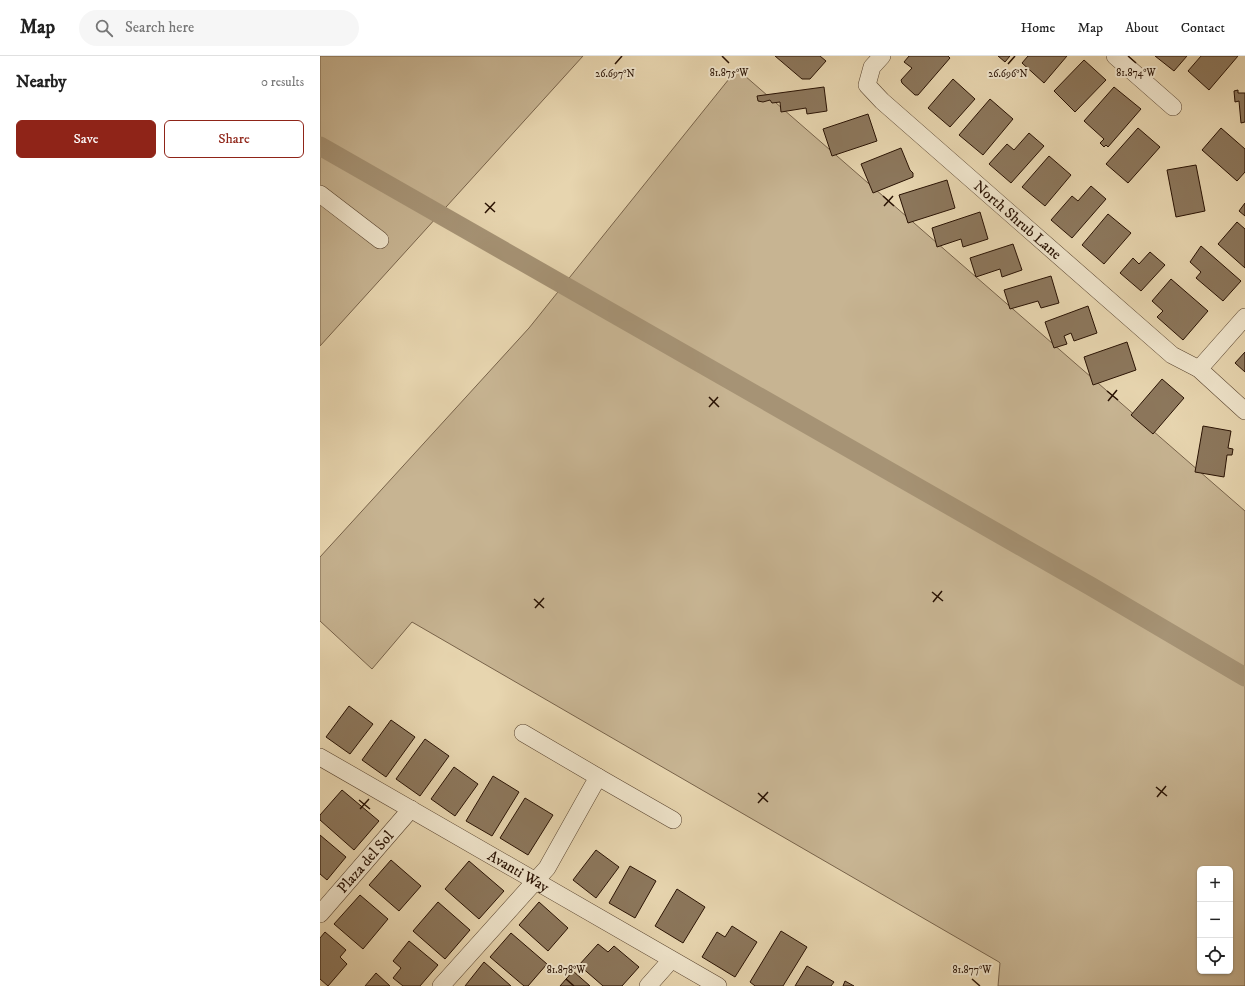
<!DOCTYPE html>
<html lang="en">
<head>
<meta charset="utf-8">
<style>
  body { margin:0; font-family:"IM FELL DW Pica",serif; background:#f6f6f6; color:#222 }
  .controls { position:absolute; right:12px; bottom:12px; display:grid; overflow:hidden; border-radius:6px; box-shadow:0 1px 3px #0004 }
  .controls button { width:36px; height:36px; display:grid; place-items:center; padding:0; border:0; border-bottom:1px solid #e0e0e0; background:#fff; color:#222; font:20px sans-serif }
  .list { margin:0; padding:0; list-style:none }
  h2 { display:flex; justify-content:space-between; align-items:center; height:52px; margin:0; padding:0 16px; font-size:17px }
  h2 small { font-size:13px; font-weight:400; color:#767676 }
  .actions { display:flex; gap:8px; padding:12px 16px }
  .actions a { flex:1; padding:9px 0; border:1px solid #8f2418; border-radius:6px; text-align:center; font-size:14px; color:#8f2418 }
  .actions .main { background:#8f2418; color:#fff }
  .icon { flex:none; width:22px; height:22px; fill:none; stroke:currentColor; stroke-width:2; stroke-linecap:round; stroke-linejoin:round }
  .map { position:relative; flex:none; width:925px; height:930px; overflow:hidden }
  header { display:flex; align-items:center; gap:24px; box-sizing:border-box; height:56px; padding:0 20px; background:#fff; border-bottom:1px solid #e0e0e0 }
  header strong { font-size:19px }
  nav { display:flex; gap:22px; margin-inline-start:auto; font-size:14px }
  .search { width:280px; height:36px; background:#f6f6f6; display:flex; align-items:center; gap:10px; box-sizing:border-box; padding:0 14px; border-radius:22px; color:#767676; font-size:15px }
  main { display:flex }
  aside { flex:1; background:#fff }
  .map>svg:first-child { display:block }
  .green { fill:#c7b492; stroke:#78634a; fill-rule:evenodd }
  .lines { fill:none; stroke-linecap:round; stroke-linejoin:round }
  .canal { stroke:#a69375; stroke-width:19 }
  .building { fill:#8c775c; stroke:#291203 }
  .minor-casing { stroke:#58432e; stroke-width:18 }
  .minor { stroke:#efe4cb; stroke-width:17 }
  .ticks { fill:none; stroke:#291203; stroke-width:1.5 }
  .labels { text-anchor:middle; stroke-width:4; stroke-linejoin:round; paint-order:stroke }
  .street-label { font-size:15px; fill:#291203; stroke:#efe4cb }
  .ticks-label { font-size:10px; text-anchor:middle; fill:#291203; stroke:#efe4cb; stroke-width:4; stroke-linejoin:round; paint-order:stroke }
</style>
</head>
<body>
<header>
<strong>Map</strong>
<div class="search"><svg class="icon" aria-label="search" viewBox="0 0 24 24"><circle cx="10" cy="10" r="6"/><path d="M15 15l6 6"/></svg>Search here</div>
<nav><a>Home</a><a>Map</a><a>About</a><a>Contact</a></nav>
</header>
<main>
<aside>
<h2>Nearby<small>0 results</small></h2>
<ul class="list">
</ul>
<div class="actions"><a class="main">Save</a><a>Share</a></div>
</aside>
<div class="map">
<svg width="925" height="930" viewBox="0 0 925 930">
  <rect width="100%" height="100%" fill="#e7d5af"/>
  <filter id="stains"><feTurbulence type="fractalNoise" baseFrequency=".005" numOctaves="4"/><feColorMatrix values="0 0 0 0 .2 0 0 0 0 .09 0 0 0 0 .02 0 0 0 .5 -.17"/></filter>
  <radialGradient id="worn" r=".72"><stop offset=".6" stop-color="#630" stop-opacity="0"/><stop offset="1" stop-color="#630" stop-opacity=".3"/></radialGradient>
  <!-- green -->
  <g class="green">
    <polygon points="0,0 263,0 0,290"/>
    <path d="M417,13L925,455V930H678L680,907L679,906L92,566L52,613L0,565V501L209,272ZM880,813H910V915H880Z"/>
  </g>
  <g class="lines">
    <!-- canal -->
    <polyline class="canal" points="0,90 772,531 925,621"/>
  </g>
  <!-- building -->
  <g class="building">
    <polygon points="455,0 500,0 506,5 490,23 482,23"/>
    <polygon points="589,0 628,0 630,2 598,39 595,39 582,27 581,24 592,12 584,6"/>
    <polygon points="678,0 690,0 685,6"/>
    <polygon points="708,0 747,0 724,27 702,7"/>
    <polygon points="835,0 867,0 854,15"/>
    <polygon points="881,0 918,0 889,34 868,15"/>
    <polygon points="764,4 786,24 755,56 734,35"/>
    <polygon points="633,23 655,43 630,71 608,52"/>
    <polygon points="504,31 507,55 487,58 486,52 461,56 460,46 452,47 450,44 443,46 438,45 437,40"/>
    <polygon points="794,31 821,53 788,91 786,89 784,91 780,87 784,83 764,65"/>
    <polygon points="918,34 918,37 925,37 925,66 921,67 919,45 915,46 914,35"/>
    <polygon points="670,43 693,63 663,99 639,79"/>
    <polygon points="548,58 557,85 512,100 503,73"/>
    <polygon points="818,72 840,91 808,127 786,108"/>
    <polygon points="901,72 925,93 925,116 917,125 882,94"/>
    <polygon points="709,77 724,90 691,127 669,108 687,88 694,94"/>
    <polygon points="581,92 590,114 593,117 593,121 553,137 541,108"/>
    <polygon points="729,100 751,119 725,150 702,131"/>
    <polygon points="876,109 885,155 856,161 847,114"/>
    <polygon points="627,124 635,152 588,167 579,139"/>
    <polygon points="771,130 786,143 752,182 731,164 752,140 758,145"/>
    <polygon points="925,147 925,160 919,155"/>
    <polygon points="660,156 668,183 643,191 641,183 617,191 612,172"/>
    <polygon points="788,158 811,177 784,208 762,189"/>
    <polygon points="917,166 925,173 925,212 898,188"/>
    <polygon points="693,188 702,214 682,221 680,213 656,221 650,202"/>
    <polygon points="881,190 921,225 903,245 876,222 881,216 870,206"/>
    <polygon points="830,196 845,209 821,235 800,217 813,202 819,208"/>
    <polygon points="731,220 739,247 721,252 718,245 690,253 684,234"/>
    <polygon points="851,223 888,255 863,284 837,261 843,255 832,245"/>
    <polygon points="768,250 777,277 754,285 751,277 744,280 747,288 734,292 725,266"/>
    <polygon points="807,286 816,314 773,329 764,301"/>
    <polygon points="925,296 925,316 915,307"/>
    <polygon points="842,323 864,342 833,378 811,359"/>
    <polygon points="883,370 911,375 908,392 913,393 912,399 907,399 904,421 875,416"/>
    <polygon points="29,650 53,668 30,698 6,681"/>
    <polygon points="71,664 95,681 66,721 42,704"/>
    <polygon points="105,683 129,700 100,740 76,723"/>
    <polygon points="134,711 158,728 135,760 111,743"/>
    <polygon points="173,720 199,736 172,780 146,765"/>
    <polygon points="22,734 59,765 34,794 0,764 0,759"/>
    <polygon points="205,742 233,759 208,799 180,782"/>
    <polygon points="0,779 26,801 7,824 0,818"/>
    <polygon points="276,794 299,811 276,842 253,824"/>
    <polygon points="71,804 101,830 79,855 49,829"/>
    <polygon points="149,805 184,835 159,863 125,833"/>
    <polygon points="310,810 336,825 315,862 289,847"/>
    <polygon points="357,833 385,851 363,887 335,870"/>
    <polygon points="40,839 68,863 43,893 14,868"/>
    <polygon points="118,846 150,874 125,903 93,875"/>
    <polygon points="219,846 248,872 228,895 199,869"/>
    <polygon points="412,870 437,886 415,921 382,901 397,876 405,881"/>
    <polygon points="461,875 487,891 463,930 435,930 430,926"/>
    <polygon points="5,876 26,894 20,901 27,908 8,930 0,923 0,882"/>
    <polygon points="191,877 227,908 208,930 204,930 170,901"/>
    <polygon points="89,885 118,909 100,930 83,930 73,922 81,912 73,905"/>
    <polygon points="278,888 288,896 294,890 319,911 302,930 283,930 259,909"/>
    <polygon points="164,906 191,930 145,930"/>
    <polygon points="487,910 514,926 511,930 475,930"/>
    <polygon points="253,915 270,930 240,930"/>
    <polygon points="56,917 70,930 45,930"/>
    <polygon points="525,925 534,930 523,930"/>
  </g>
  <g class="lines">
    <!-- minor casing -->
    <g class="minor-casing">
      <g id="minor">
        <path id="s1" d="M562,0L552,11L547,29L562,45L852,299L879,313L925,355"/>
        <polyline points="795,0 853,51"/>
        <polyline points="0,138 60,184"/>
        <polyline points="879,313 925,261"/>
        <path id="s2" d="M0,701L398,930"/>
        <polyline points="278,721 353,764"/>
        <path id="s3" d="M0,858L91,753"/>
        <polyline points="121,930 227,812 278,721 203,677"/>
        <polyline points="328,930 351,904"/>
      </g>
    </g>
    <!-- minor -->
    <use href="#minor" class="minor"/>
  </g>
  <!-- ticks -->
  <path class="ticks" d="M402,0L409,7M808,0L816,7M295,8L302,0M688,8L695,0M563,140L574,150M165,147L175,156M564,150L573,140M165,157L175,146M787,335L798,344M389,341L399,351M788,345L797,334M389,351L398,341M612,536L623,545M214,543L224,552M613,546L622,535M215,552L224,542M836,731L847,740M438,737L448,746M837,741L846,730M39,744L50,753M438,747L448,736M40,753L49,743M246,923L254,930M652,923L660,930"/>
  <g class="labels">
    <!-- street labels -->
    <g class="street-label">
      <text dy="5" stroke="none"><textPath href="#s1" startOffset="236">North Shrub Lane</textPath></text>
      <text dy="5" stroke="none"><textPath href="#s3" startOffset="69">Plaza del Sol</textPath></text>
      <text dy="5" stroke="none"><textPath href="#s2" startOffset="229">Avanti Way</textPath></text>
    </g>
  </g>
  <g class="ticks-label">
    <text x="409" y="20">81.875°W</text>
    <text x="816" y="20">81.874°W</text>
    <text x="295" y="21">26.697°N</text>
    <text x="688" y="21">26.696°N</text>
    <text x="246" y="917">81.878°W</text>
    <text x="652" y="917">81.877°W</text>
  </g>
  <rect width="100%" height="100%" filter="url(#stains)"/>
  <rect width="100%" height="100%" fill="url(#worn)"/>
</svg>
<div class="controls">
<button>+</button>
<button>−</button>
<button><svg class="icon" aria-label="locate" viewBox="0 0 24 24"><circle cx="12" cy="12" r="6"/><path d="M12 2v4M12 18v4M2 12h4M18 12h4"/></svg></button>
</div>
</div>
</main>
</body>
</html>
